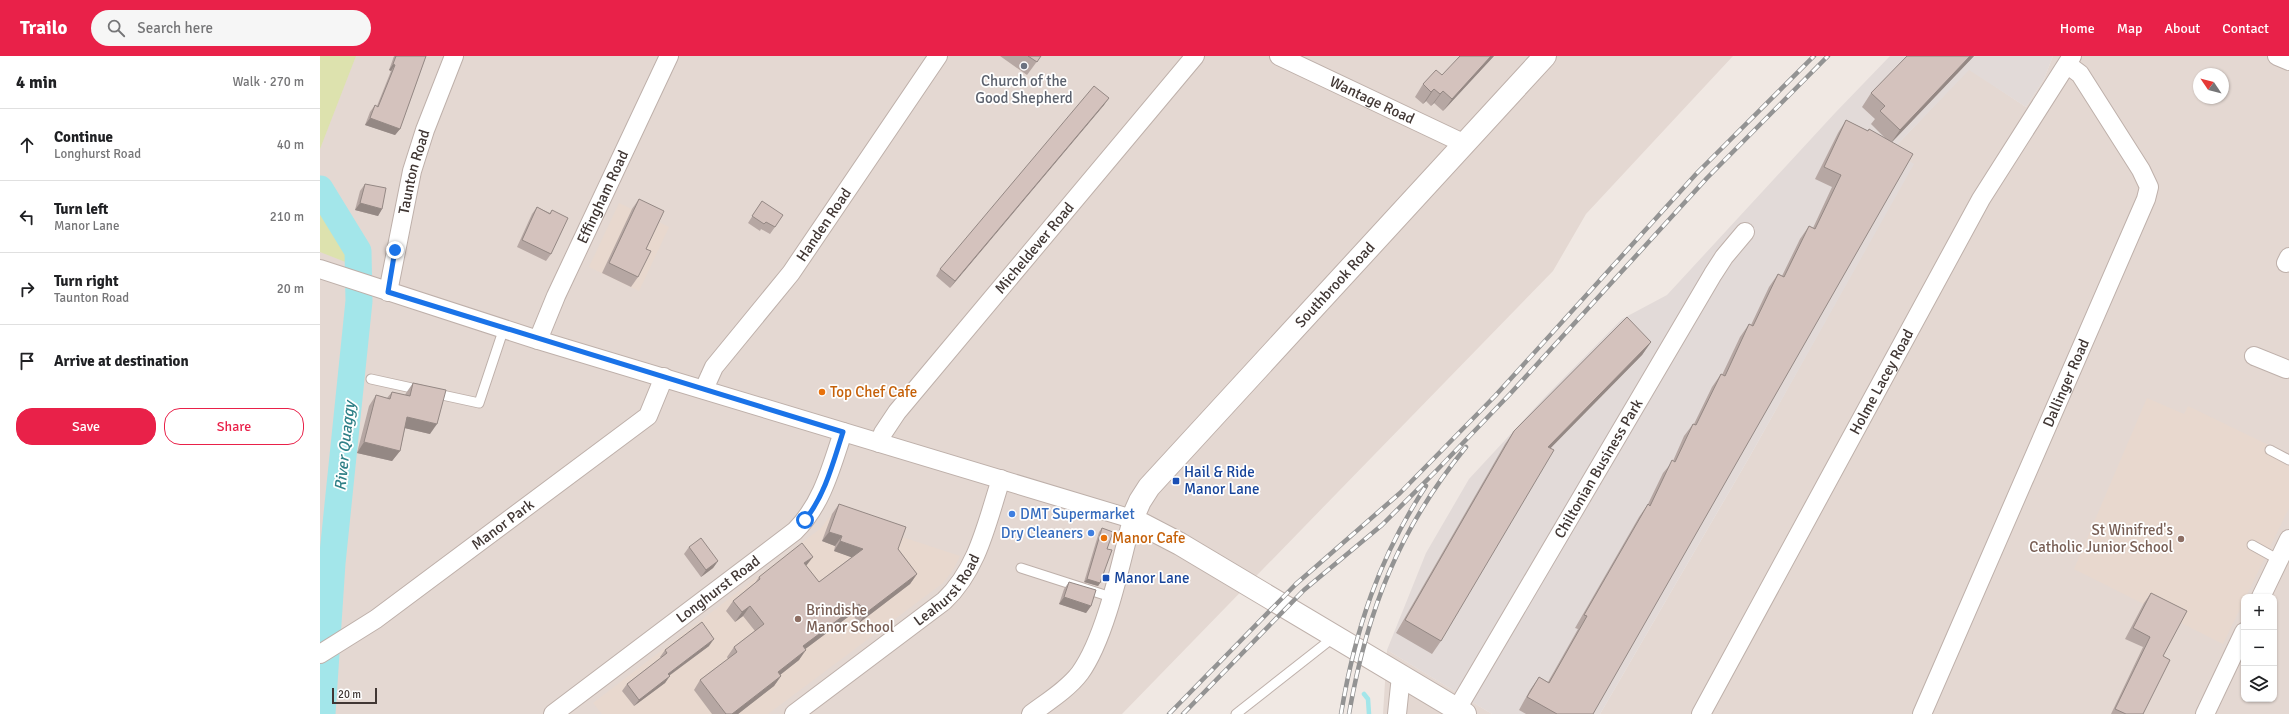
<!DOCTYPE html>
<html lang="en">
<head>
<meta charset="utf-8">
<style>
  body { margin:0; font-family:Signika,sans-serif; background:#f6f6f6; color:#202124 }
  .controls { position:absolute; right:12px; bottom:12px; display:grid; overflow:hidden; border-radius:8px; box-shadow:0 1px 3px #0004 }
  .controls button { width:36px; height:36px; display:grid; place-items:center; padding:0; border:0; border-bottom:1px solid #e0e0e0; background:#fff; color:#202124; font:20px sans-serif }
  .compass { position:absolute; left:1873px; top:12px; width:36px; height:36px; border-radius:50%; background:#fff; box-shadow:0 1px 3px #0004; rotate:305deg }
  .scale { position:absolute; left:12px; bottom:10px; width:45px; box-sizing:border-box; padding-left:4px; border:2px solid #413734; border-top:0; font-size:11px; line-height:14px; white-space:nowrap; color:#413734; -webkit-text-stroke:3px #fff; paint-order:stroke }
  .stop { position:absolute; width:12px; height:12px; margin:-9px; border:3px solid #1a73e8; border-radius:50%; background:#fff }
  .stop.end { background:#1a73e8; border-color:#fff; box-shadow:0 1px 4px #0008 }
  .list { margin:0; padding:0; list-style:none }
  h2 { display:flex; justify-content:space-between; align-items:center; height:52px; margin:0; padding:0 16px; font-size:17px }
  h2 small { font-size:13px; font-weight:400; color:#757577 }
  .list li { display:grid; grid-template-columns:26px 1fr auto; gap:12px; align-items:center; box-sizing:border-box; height:72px; padding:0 16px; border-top:1px solid #e0e0e0 }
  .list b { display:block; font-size:15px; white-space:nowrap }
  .list p { margin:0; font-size:13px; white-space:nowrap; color:#757577 }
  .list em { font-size:13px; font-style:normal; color:#757577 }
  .actions { display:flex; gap:8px; padding:12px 16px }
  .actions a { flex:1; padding:9px 0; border:1px solid #e92149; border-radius:16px; text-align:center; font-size:14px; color:#e92149 }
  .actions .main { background:#e92149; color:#fff }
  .icon { flex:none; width:22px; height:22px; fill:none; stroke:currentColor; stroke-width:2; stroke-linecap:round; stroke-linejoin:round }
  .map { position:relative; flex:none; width:1969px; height:658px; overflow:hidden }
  header { display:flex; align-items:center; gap:24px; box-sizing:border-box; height:56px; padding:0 20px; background:#e92149; color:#fff }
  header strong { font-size:19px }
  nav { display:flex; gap:22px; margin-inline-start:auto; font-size:14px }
  .search { width:280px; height:36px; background:#f6f6f6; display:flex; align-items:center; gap:10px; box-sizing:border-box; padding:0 14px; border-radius:22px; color:#757577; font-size:15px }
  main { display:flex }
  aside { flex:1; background:#fff }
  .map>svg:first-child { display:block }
  .residential { fill:#e4d8d2; fill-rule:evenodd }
  .industrial { fill:#e2dad8 }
  .education { fill:#e8d8ce }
  .green { fill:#dde2ae }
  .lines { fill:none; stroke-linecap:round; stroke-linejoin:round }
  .stream { stroke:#a3e6ea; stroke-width:4.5 }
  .river { stroke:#a3e6ea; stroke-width:27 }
  .service-casing { stroke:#beb0aa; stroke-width:11 }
  .minor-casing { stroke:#beb0aa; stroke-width:20 }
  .tertiary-casing { stroke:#beb0aa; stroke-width:24 }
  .service { stroke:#fff; stroke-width:9 }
  .minor { stroke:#fff; stroke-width:18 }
  .tertiary { stroke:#fff; stroke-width:22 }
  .rail-casing { stroke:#939393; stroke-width:4.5 }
  .rail { stroke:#fff; stroke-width:3; stroke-dasharray:9; stroke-linecap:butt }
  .wall { fill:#b6a7a3 }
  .shaded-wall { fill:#948884 }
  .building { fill:#d4c2bd; stroke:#948884 }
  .route { stroke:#1a73e8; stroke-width:5 }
  .worship-dot { fill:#6b7280; stroke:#fff; stroke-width:1.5 }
  .food-dot { fill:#e8710a; stroke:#fff; stroke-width:1.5 }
  .transit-dot { fill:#1a4fb4; stroke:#fff; stroke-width:1.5 }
  .shop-dot { fill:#3f7fe0; stroke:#fff; stroke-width:1.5 }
  .education-dot { fill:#8d6e63; stroke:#fff; stroke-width:1.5 }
  .labels { text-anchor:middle; stroke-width:3.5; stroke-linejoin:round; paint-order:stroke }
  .worship-label { font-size:15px; fill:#5b616d; stroke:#fff }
  .street-label { font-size:15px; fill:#413734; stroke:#fff }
  .food-label { font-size:15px; fill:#c56008; stroke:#fff; text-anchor:start }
  .transit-label { font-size:15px; fill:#164399; stroke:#fff; text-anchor:start }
  .shop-label { font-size:15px; fill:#366cbe; stroke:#fff; text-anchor:start }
  .education-label { font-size:15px; fill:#785e54; stroke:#fff; text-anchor:end }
  .water-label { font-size:16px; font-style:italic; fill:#2f8087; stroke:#fff }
</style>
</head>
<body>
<header>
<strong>Trailo</strong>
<div class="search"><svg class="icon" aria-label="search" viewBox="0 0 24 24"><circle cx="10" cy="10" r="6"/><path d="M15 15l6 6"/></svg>Search here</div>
<nav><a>Home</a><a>Map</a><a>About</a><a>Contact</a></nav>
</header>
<main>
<aside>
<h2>4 min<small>Walk · 270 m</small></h2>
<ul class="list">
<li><svg class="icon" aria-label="ahead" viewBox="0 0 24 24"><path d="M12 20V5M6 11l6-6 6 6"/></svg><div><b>Continue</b><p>Longhurst Road</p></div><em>40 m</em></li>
<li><svg class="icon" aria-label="left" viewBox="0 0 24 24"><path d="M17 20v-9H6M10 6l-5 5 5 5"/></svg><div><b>Turn left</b><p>Manor Lane</p></div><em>210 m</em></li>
<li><svg class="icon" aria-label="right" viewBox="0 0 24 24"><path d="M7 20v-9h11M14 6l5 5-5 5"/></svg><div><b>Turn right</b><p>Taunton Road</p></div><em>20 m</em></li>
<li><svg class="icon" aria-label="arrive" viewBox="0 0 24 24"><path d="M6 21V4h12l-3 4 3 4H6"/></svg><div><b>Arrive at destination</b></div></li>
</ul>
<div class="actions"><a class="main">Save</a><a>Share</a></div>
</aside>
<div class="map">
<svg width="1969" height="658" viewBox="0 0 1969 658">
  <rect width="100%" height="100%" fill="#f0e8e3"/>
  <!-- residential -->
  <g class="residential">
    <polygon points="0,0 1413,0 1266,158 1233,215 802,658 0,658"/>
    <path d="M1733,0H1969V658H1280L1430,400L1593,108L1572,94L1649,13L1706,51L1724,23ZM1879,18H1903V42H1879ZM1924,541H1954V643H1924Z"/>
    <polygon points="1067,594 1172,658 1063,658"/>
  </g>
  <!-- industrial -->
  <polygon class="industrial" points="1570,0 1733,0 1724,23 1706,51 1649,14 1572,94 1594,108 1430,400 1280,658 1172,658 1067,594 1106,497 1149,423 1224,342 1302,263 1347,239 1515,57"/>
  <!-- education -->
  <g class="education">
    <polygon points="299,147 349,171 319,235 269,211"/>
    <polygon points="1827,342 1864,358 1868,350 1969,399 1969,452 1903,588 1754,513"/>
    <polygon points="512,458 640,500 633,514 623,527 448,658 282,658 273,647 501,472"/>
  </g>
  <!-- green -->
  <g class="green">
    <polygon points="0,0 36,0 0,93"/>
    <polygon points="0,143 25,182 31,199 28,207 0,196"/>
  </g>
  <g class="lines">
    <!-- stream -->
    <polyline class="stream" points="1044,638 1048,643 1049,658"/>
    <!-- river -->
    <polyline class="river" points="0,133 38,195 39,245 12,507 2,658"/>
    <!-- service casing -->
    <g class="service-casing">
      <g id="service">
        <polyline points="51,323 101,334"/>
        <polyline points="113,337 159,347 184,272"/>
        <polyline points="1950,394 1969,404"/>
        <polyline points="1932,489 1959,504"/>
        <polyline points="701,512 791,541"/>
        <polyline points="916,658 1014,581"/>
      </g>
    </g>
    <!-- minor casing -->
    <g class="minor-casing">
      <g id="minor">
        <path id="s1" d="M959,0L1145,88"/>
        <polyline points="1957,0 1969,5"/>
        <polyline points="1966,207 1969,201"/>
        <path d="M0,213L218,284L812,463C801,506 786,581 760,617C748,633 727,646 711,658"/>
        <path id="s2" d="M68,236L92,115L105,74L134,0"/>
        <path id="s3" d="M218,284L236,240L349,0"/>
        <polyline points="1934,300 1966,313"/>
        <path id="s4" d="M384,333L394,311L471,217L618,0"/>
        <path id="s5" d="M559,387L563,377L577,356L875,0"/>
        <polyline points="1941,541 1969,483"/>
        <path id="s6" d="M0,598L56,563L328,360L344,321"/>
        <path id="s7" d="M1137,653L1393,218L1404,201L1425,176"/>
        <path id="s8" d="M233,658L475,475C502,448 511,412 523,376"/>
        <path id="s9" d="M474,658L624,545C658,513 667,466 681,423"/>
        <polyline points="1077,658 1081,620"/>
        <path id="s10" d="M1381,658L1661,143L1752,0"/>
        <path id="s11" d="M1602,658L1826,143L1829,131L1821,114L1760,18L1748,9"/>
        <polyline points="1885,658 1924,576"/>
      </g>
    </g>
    <!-- tertiary casing -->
    <g class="tertiary-casing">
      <g id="tertiary">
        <path id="s12" d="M1145,658L860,488L812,463L820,445L829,431L1225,0"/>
      </g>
    </g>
    <!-- service -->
    <use href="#service" class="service"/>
    <!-- minor -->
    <use href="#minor" class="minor"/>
    <!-- tertiary -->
    <use href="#tertiary" class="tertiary"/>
    <!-- rail casing -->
    <g class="rail-casing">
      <g id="rail">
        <polyline points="849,658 976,528 1080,437 1175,340 1377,117 1494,0"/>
        <polyline points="863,658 984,534 1062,469 1117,414 1190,338 1387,122 1508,0"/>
        <path d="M1021,658C1035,574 1059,501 1106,430"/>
        <path d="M1029,658C1047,554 1079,473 1146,391"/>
      </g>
    </g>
    <!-- rail -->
    <use href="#rail" class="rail"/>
  </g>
  <!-- wall -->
  <g class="wall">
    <polygon points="74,0 106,0 80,73 75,79 45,69 50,56 55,49 57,50 71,15 69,14"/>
    <polygon points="680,0 721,0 707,19"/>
    <polygon points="1174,0 1123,55 1114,47 1111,50 1106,45 1103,48 1095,41 1103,28 1122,19"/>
    <polygon points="1654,0 1572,86 1273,658 1206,658 1199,654 1210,634 1219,621 1228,626 1258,573 1255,572 1319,461 1328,448 1343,417 1353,405 1364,380 1373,368 1374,368 1392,331 1401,318 1402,319 1420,281 1429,268 1431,269 1449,231 1458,218 1462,220 1480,183 1489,170 1493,172 1512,131 1495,123 1518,77 1526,64 1567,84 1551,68 1555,63 1542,51 1551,37"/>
    <polygon points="789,42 784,49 630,232 616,220 620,213"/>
    <polygon points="45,128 62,153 58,160 35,154 40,135"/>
    <polygon points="319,143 326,193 318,221 311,231 282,217 312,153"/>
    <polygon points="442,145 455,171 450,178 441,173 440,175 428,167"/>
    <polygon points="217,151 230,157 232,154 231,198 226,205 197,191 212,158"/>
    <polygon points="1331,286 1322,299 1230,392 1121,585 1112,598 1076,577 1185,388 1194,375"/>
    <polygon points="93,327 110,378 85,372 80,395 72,405 37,397 49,350 56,339 67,342 72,336 85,339 86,337"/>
    <polygon points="519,448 578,493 597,518 590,528 539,567 532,558 485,593 479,604 460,619 461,620 454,630 418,658 392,658 374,634 380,624 408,603 407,601 414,591 435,575 423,560 415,566 406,555 413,545 435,527 439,521 486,510 499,526 532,501 514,495 515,490 502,485 512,458"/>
    <polygon points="782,472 787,493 780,527 778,530 764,526 779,476"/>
    <polygon points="369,491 398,505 393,512 381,521 364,498"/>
    <polygon points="749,526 771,550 766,557 739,548 744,533"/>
    <polygon points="1831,537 1843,600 1823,658 1791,658 1823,591 1805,583 1824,547"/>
    <polygon points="389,590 349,620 345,627 314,650 302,635 307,628 341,602 340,601 345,594"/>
  </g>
  <!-- shaded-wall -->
  <g class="shaded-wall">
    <polygon points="1171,0 1174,0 1123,55 1132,43"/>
    <polygon points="1650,0 1654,0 1571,87 1580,74"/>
    <polygon points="73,8 75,9 71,15 69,14"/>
    <polygon points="1114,33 1106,45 1103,48 1111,36"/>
    <polygon points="1123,35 1114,47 1111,50 1120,38"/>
    <polygon points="789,42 784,49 630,232 635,225"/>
    <polygon points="50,62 80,73 75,79 45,69"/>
    <polygon points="40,147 62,153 58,160 35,154"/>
    <polygon points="1331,286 1322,299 1219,404 1228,391"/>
    <polygon points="87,361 117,368 110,378 80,371"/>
    <polygon points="44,386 80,395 72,405 37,397"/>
    <polygon points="509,476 522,480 515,490 502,485"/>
    <polygon points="520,485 543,493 536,503 514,495"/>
    <polygon points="493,501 486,510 484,507"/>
    <polygon points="398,505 393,512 381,521 386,514"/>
    <polygon points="597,518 590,528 539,567 546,557"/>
    <polygon points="767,523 780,527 778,530 764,526"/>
    <polygon points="744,541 771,550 766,557 739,548"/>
    <polygon points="539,548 532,558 476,600 483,590"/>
    <polygon points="430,550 423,560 415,566 422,556"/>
    <polygon points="394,583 389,590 343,624 348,618"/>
    <polygon points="486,594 479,604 451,626 458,616"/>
    <polygon points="350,620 345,627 314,650 319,644"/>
    <polygon points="461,620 454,630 418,658 412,658"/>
  </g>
  <!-- building -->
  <g class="building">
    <polygon points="76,0 106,0 80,73 50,62 55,49 58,51 75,9 73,8"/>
    <polygon points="708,0 721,0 717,6"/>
    <polygon points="1140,0 1171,0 1132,43 1123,35 1120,38 1114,33 1111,36 1103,28 1116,14 1122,19"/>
    <polygon points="1587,0 1650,0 1580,74 1560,55 1565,50 1551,37"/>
    <polygon points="774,30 789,42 635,225 620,213"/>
    <polygon points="1526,64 1548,75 1549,73 1593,98 1273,658 1237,658 1207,641 1219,621 1229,627 1267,560 1264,559 1328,448 1330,450 1352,404 1355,406 1373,368 1376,369 1401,318 1405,320 1429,268 1433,270 1458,218 1464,221 1489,170 1495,173 1521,119 1504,111"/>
    <polygon points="45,128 66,132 62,153 40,147"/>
    <polygon points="319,143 344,155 326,193 331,195 318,221 289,207"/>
    <polygon points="442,145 463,159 455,171 446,166 444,168 432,160"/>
    <polygon points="217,151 230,158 232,154 248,162 231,198 202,184"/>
    <polygon points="1307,261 1331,286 1228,391 1234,394 1121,585 1085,564 1194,375"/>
    <polygon points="93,327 126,334 117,368 87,361 80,395 44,386 56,339 70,343 72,336 90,340"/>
    <polygon points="519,448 586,471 578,493 597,518 546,557 539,548 483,590 486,594 458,616 461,620 412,658 406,658 380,624 417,596 414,591 444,568 430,550 422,556 413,545 440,523 439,521 482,487 493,501 484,507 499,526 543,493 520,485 522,480 509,476"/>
    <polygon points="782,472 793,476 787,493 792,494 780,527 767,523"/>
    <polygon points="381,482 398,505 386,514 369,491"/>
    <polygon points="749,526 776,534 771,550 744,541"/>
    <polygon points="1831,537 1867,555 1843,600 1850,604 1823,658 1806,658 1795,653 1830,581 1813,572"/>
    <polygon points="382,566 394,583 348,618 350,620 319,644 307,628 347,597 345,594"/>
  </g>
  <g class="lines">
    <!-- route -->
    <path class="route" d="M75,194L68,236L523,376C513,407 505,439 485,464"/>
  </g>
  <!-- markers -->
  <circle class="worship-dot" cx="704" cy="10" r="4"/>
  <g class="food-dot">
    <circle cx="502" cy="336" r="4"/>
    <circle cx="784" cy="482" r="4"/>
  </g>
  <g class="transit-dot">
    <rect x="852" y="421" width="8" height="8" rx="2"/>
    <rect x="782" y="518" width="8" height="8" rx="2"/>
  </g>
  <g class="shop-dot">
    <circle cx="692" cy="458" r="4"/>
    <circle cx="771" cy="477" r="4"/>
  </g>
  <g class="education-dot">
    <circle cx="1861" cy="483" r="4"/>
    <circle cx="478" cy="563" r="4"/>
  </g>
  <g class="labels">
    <!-- worship labels -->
    <g class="worship-label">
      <text x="704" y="30">Church of the<tspan x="704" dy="17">Good Shepherd</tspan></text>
    </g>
    <!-- street labels -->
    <g class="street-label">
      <text dy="5" stroke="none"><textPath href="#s1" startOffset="103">Wantage Road</textPath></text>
      <text dy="5" stroke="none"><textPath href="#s2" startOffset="123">Taunton Road</textPath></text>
      <text dy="5" stroke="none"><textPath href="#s3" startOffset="157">Effingham Road</textPath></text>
      <text dy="5" stroke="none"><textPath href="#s4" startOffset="204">Handen Road</textPath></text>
      <text dy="5" stroke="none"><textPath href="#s5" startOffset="250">Micheldever Road</textPath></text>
      <text dy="5" stroke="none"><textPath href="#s12" startOffset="697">Southbrook Road</textPath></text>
      <text dy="5" stroke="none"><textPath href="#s10" startOffset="378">Holme Lacey Road</textPath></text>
      <text dy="5" stroke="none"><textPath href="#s11" startOffset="361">Dallinger Road</textPath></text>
      <text dy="5" stroke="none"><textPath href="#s7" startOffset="279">Chiltonian Business Park</textPath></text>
      <text dy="5" stroke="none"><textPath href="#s6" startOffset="224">Manor Park</textPath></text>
      <text dy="5" stroke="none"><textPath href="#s9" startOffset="198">Leahurst Road</textPath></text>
      <text dy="5" stroke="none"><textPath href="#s8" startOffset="207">Longhurst Road</textPath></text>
    </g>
    <!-- food labels -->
    <g class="food-label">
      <text x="510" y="341">Top Chef Cafe</text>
      <text x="792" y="487">Manor Cafe</text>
    </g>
    <!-- transit labels -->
    <g class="transit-label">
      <text x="864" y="421">Hail &amp; Ride<tspan x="864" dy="17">Manor Lane</tspan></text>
      <text x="794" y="527">Manor Lane</text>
    </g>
    <!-- shop labels -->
    <g class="shop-label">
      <text x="700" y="463">DMT Supermarket</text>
      <text x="763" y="482" text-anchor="end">Dry Cleaners</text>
    </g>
    <!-- education labels -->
    <g class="education-label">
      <text x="1853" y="479">St Winifred's<tspan x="1853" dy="17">Catholic Junior School</tspan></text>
      <text x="486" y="559" text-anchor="start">Brindishe<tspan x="486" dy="17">Manor School</tspan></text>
    </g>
    <!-- water labels -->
    <g class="water-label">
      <text transform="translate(24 390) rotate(-84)" y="6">River Quaggy</text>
    </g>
  </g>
</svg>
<div class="controls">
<button>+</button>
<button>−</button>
<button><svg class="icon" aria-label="layers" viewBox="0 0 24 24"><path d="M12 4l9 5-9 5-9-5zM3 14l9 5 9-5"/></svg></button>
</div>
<svg class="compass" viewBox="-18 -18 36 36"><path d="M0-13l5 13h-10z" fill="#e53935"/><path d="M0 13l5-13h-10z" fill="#757577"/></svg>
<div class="scale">20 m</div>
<div class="stop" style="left:485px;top:464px"></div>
<div class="stop end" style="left:75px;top:194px"></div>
</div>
</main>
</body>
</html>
